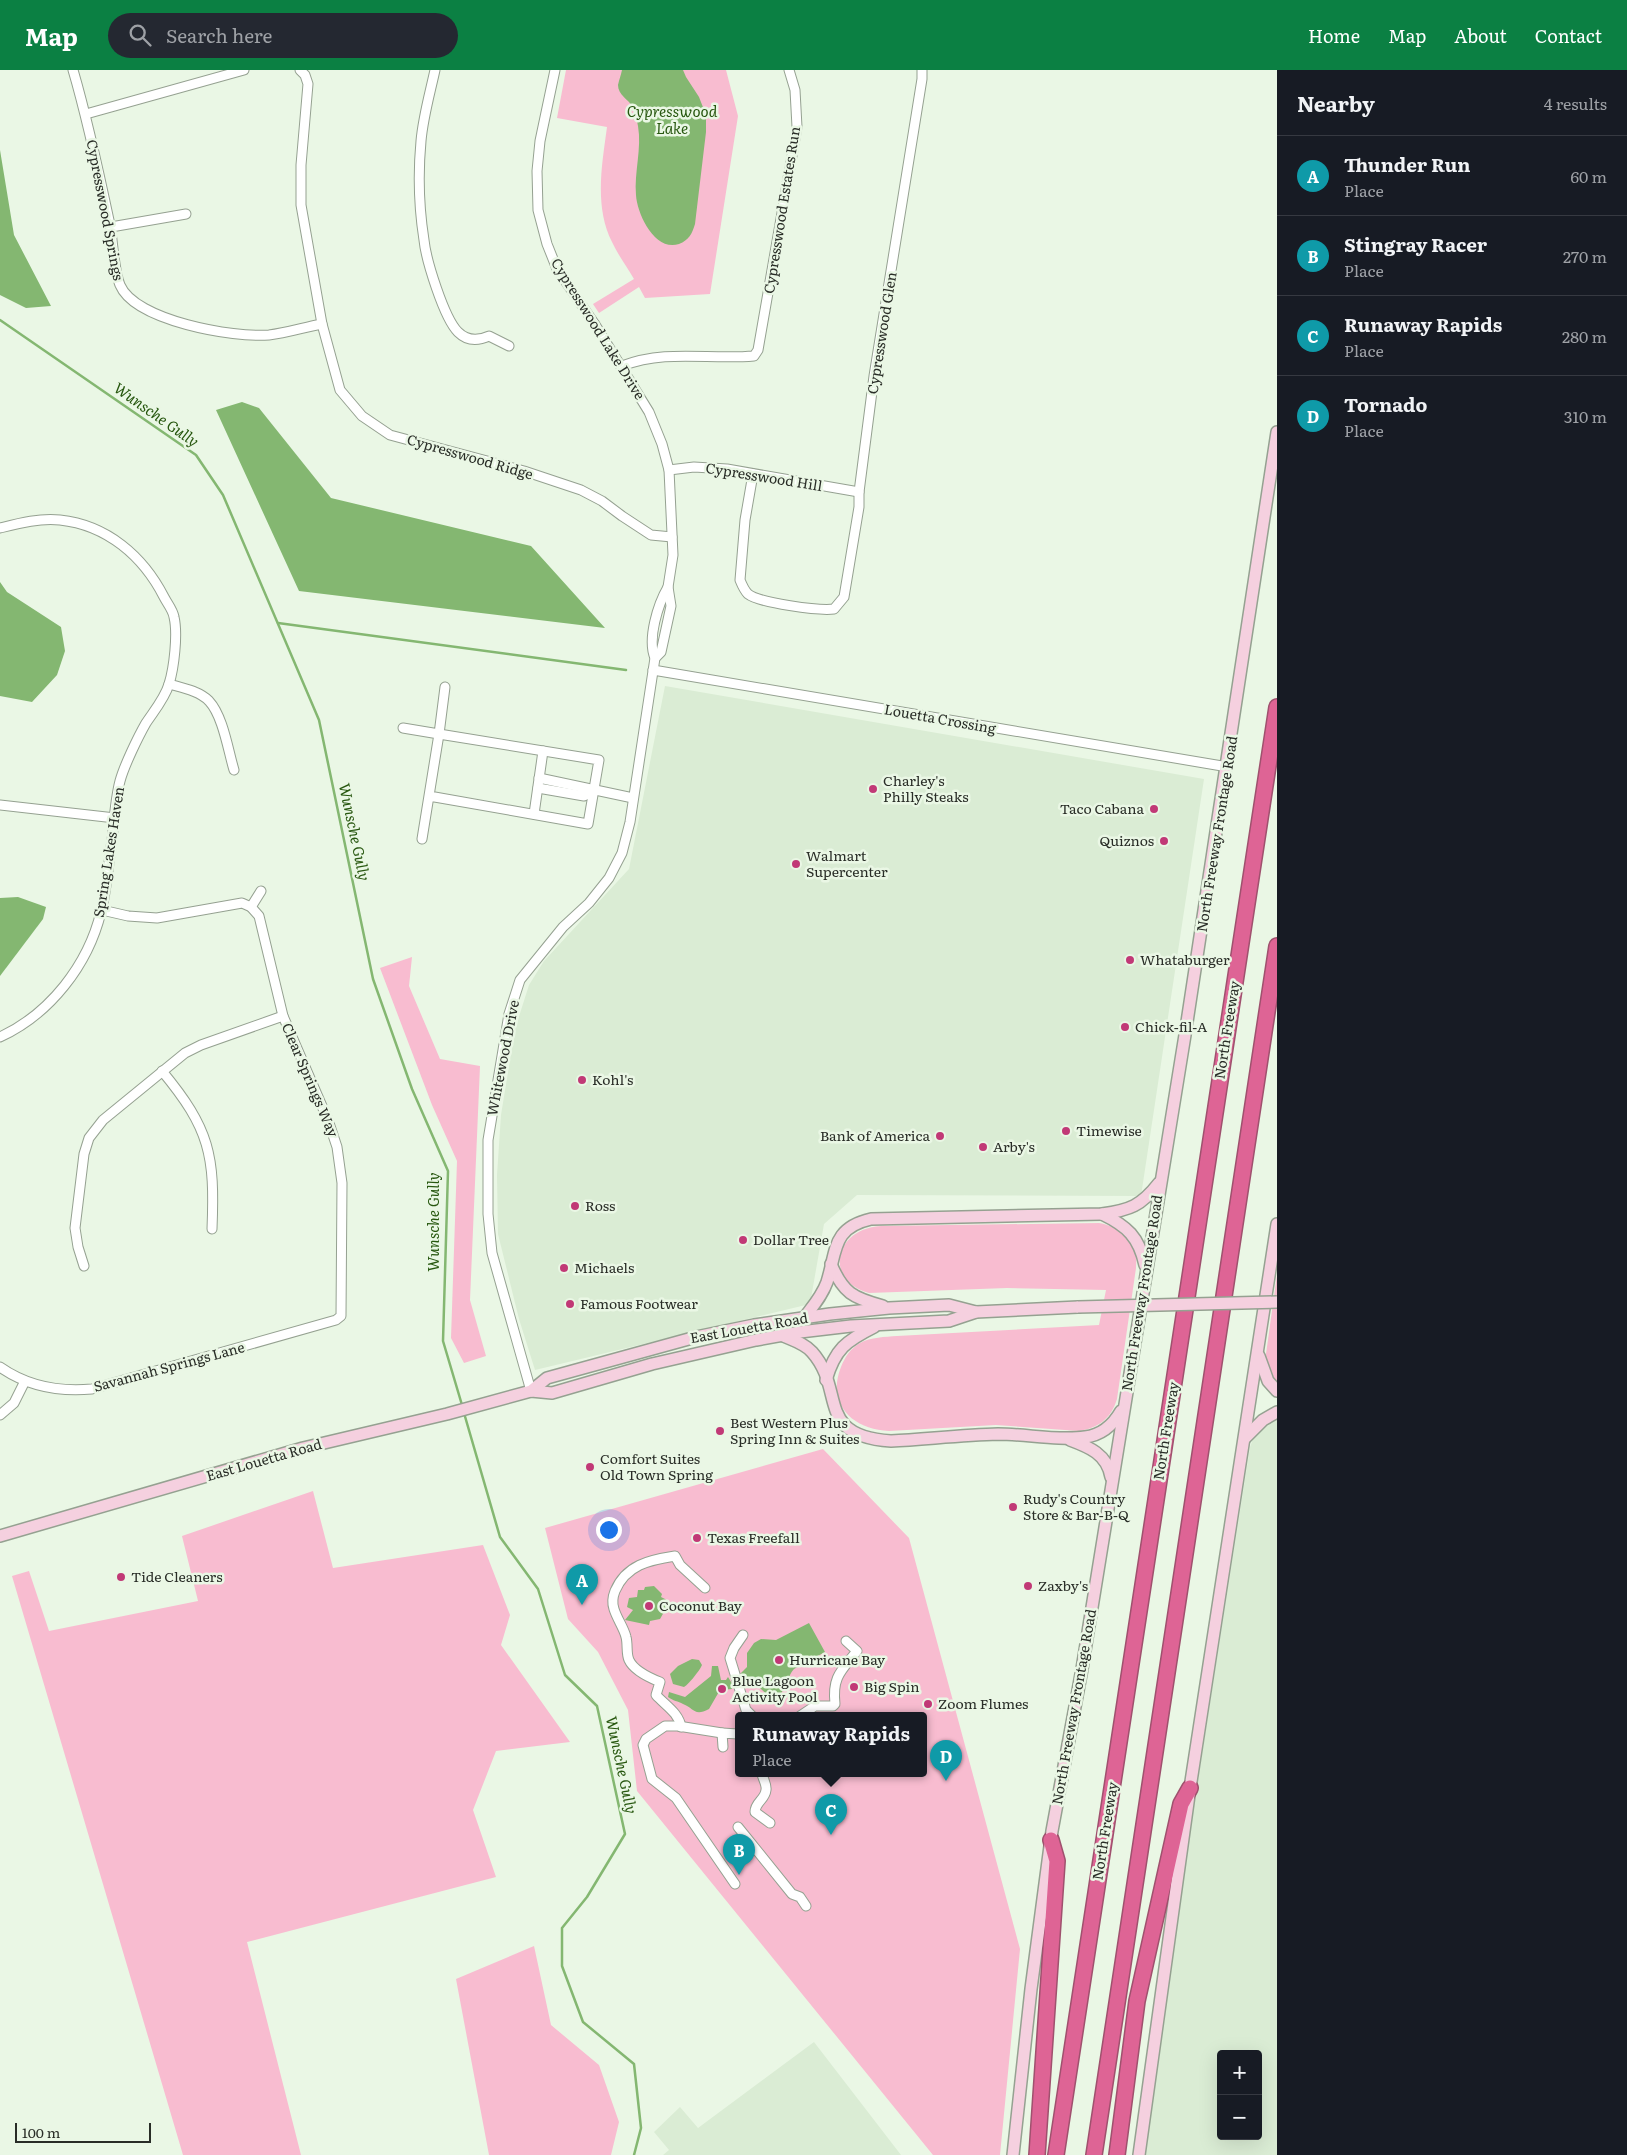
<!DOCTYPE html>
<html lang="en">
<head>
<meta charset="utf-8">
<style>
  body { margin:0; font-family:Literata,serif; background:#242831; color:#f1f3f6 }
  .controls { position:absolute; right:15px; bottom:15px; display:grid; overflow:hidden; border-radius:5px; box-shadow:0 5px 20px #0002 }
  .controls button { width:45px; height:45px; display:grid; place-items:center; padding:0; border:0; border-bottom:1px solid #363941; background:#171b24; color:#f1f3f6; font:25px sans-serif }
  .scale { position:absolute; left:15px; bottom:12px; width:136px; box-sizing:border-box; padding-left:5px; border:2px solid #292d27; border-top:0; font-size:14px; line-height:18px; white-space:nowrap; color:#292d27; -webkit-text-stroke:4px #eaf7e5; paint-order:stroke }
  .you { position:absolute; left:608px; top:1459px; width:18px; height:18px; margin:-12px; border:4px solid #fff; border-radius:50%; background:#1a73e8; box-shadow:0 0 0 8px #1a73e833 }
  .badge { display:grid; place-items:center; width:32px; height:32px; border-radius:50%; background:#0b8043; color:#fff; font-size:16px; font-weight:700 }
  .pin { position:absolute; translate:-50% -41px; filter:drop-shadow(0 1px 2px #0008) }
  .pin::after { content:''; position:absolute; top:26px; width:18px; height:15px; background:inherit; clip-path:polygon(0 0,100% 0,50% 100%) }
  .popup { position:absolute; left:735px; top:1642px; width:192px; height:65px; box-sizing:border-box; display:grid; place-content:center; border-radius:5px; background:#171b24; filter:drop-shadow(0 1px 4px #0005); font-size:16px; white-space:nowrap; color:#9ea1a6 }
  .popup b { font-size:19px; color:#f1f3f6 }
  .popup::after { content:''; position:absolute; left:50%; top:100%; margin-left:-10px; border:10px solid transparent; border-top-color:#171b24 }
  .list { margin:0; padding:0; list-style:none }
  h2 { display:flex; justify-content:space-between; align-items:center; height:65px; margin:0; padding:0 20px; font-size:21px }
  h2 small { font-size:16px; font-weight:400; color:#9ea1a6 }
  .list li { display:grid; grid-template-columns:32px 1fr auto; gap:15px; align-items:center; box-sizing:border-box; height:80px; padding:0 20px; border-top:1px solid #363941 }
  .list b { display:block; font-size:19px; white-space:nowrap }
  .list p { margin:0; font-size:16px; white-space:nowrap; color:#9ea1a6 }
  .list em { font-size:16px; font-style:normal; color:#9ea1a6 }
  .icon { flex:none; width:28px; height:28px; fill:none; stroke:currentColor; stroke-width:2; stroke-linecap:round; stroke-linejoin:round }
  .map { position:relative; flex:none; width:1277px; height:2085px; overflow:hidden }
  header { display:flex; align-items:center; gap:30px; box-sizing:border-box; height:70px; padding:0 25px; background:#0b8043; color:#fff }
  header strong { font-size:24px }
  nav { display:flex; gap:28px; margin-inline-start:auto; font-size:18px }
  .search { width:350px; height:45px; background:#242831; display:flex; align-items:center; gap:12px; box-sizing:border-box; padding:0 18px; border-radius:28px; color:#9ea1a6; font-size:19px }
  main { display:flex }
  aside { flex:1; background:#171b24 }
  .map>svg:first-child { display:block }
  .built { fill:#daecd4; fill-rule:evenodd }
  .green { fill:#f8bcd0; fill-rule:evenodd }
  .water { fill:#84b771 }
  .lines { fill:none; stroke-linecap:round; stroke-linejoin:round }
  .stream { stroke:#84b771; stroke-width:2.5 }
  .street-casing { stroke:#95a191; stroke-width:11 }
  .secondary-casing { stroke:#95a191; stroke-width:14 }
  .highway-casing { stroke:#9f516e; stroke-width:18 }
  .street { stroke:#fff; stroke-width:9 }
  .secondary { stroke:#f5d0df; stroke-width:11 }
  .highway { stroke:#de6495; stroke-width:15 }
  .secondary-bridge-casing { stroke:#95a191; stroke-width:14; stroke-linecap:butt }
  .secondary-bridge { stroke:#f5d0df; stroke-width:11 }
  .poi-dot { fill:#c13976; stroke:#eaf7e5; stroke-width:2 }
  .labels { text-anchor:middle; stroke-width:5; stroke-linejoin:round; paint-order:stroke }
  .street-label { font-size:14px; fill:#292d27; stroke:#eaf7e5 }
  .poi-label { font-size:14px; fill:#292d27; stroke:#eaf7e5; text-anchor:start }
  .water-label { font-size:15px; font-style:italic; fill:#27570f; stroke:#eaf7e5 }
</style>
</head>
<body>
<header>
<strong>Map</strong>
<div class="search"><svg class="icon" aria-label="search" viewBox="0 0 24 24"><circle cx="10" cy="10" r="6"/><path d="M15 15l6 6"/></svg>Search here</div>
<nav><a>Home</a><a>Map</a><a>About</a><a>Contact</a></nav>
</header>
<main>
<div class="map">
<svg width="1277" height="2085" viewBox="0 0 1277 2085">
  <rect width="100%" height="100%" fill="#eaf7e5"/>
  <!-- built -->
  <g class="built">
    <polygon points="665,616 1204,709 1141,1126 857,1125 824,1154 810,1234 535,1300 519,1249 498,1164 497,1105 501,1045 515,959 529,915 544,891 629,799"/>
    <path d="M1277,1348V2085H1142L1155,1986L1250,1377L1253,1369L1261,1358ZM1221,1984H1258V2066H1221Z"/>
    <polygon points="814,1972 901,2085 663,2085 669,2080 654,2062 680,2037 698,2058"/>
  </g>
  <!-- green -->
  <g class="green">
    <path d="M566,0H726L738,46L710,224L645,228L639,217L599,243L593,234L634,209C627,197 618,185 612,172C594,136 602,95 607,57L557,48Z"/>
    <polygon points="412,887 409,916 440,989 480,996 470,1230 486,1286 464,1293 451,1268 457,1091 432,1035 380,898"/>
    <path d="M1099,1153C1114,1156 1132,1164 1136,1181C1137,1186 1136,1193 1136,1198L1117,1329C1111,1349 1098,1358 1079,1361L996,1355L889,1361C853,1360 826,1334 841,1297C845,1287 850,1279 860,1273C871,1267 885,1267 897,1266L1099,1255L1106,1220L1007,1218L869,1223C824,1211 833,1159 881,1156Z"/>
    <polygon points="1277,1205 1277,1315 1269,1306 1265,1291"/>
    <path d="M823,1379L909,1468L1020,1879L1000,2085H933L637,1721L628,1640L598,1582L568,1549L545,1458ZM738,1646H924V1704H738Z"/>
    <polygon points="313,1421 333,1498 483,1475 510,1545 501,1575 570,1672 496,1681 473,1740 496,1807 247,1872 301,2085 183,2085 12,1506 29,1501 49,1561 198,1531 182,1466"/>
    <polygon points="534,1876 551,1955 599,1995 619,2052 611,2085 489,2085 456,1909"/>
  </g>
  <!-- water -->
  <g class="water">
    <path d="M622,0H683L686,7L699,27L706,45V62L695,154C692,164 689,170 679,174C655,182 637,144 636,125C634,103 642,78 638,56C637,50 635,42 633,37C628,29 618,25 618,15C619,10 621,5 622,0Z"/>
    <polygon points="0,80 14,165 51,236 26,238 0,225"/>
    <polygon points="242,332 259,338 331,428 531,476 605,558 299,521 216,340"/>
    <polygon points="0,512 7,522 61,557 65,581 57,605 32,632 0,626"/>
    <polygon points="18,827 46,837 43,849 0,906 0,828"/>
    <polygon points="654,1516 662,1524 661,1527 665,1529 672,1538 664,1542 660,1549 650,1551 649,1555 625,1550 633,1540 627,1537 629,1528 637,1527 638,1520 644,1520 645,1517"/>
    <path d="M809,1553L825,1582L794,1599C789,1604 789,1610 785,1617C774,1639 762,1617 754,1614C750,1612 746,1614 742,1612L739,1605L747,1597V1583L754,1573L761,1569L776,1570Z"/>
    <path d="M692,1589L699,1590L702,1595C700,1600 689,1614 684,1617L673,1614L670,1604L678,1596Z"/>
    <path d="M712,1596H718L721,1610H726L728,1607L733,1615L732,1619L720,1620L709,1639C694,1647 694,1638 683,1634C678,1631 673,1631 668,1627L669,1622L685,1627L711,1606Z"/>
  </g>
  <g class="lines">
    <!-- stream -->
    <g class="stream">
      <polyline points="0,250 196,385 223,425 319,650 373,909 412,1019 448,1101 443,1271 462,1335"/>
      <polyline points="278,553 626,600"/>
      <polyline points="464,1343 500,1467 538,1519 565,1605 597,1636 625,1764 587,1827 562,1858 562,1896 583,1952 634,1994 641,2058 634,2085"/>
    </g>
    <!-- street casing -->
    <g class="street-casing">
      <g id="street">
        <path d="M73,0C88,51 99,103 110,155C113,172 114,201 120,215C135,251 234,268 269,265C287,263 305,257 322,254"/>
        <polyline points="300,0 305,5 308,14 301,95 301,135 322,254 340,320 362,346 390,365 524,401 581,420 602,431 622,446 651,465 672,467"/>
        <path d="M435,0C430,23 423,47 421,71C418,103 419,138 424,170C426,190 444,248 458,262C467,271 478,271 489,266L509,276"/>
        <polyline points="555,0 540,71 537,101 538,140 547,174 557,199 594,253 649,342 662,374 669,400 673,485 668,517 671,536 661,582 655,588"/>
        <polyline points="86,44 244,0"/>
        <polyline points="111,157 186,144"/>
        <path d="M622,296C667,279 707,290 754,286L758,280L797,57L795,20L789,0"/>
        <polyline points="669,400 694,397 727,399 859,422"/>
        <path d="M753,404L745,450L740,510C742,515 744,520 748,524C759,533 820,541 834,539L844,527L859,437V422L874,306L922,9V0"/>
        <path d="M0,458C20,453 39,448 60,450C107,455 143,486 164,527C167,533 173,540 174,547C178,564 174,598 169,614C165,628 154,641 146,653C138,667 124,696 120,711C115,730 114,752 112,771C108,795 107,819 101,842C88,895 50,944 0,967"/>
        <polyline points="653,600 1228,697"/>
        <path d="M169,614C183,618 199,621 209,631C223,646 228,680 234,700"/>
        <polyline points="403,658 439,664 445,617"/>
        <polyline points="539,708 633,728"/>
        <polyline points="538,718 584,726 594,721"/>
        <polyline points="0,735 115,748"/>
        <polyline points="534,744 543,681"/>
        <polyline points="422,769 439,664 599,690 588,754 429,726"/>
        <polyline points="251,837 261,821"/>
        <path d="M162,1001C210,1059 215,1085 212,1159"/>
        <polyline points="84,1196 78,1177 75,1158 84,1084 89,1068 103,1050 185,983 201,975 283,946"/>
        <path d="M0,1297C27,1316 59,1322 92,1319L336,1250L341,1246L342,1113L337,1077L328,1050L283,946L259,846L251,837L242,833L157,848L128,846L102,840"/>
        <path d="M531,1321L492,1183L488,1144V1070L509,944L520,910L563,857L589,833L609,808L622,783L630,752L655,588C647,569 658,534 668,517"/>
        <polyline points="0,1345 14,1333 25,1311"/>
        <polyline points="743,1565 734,1578 730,1588 746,1640 752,1646"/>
        <path d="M800,1646L815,1636H833L835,1634C832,1607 841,1601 857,1581L846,1571"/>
        <path d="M681,1657C679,1643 665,1635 656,1625L660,1612C650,1608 634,1601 629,1590C626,1584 628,1574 626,1567C624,1558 617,1549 614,1539C612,1533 613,1526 615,1521C626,1495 649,1490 675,1486L680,1495L705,1518"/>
        <polyline points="722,1663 678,1656 665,1656 646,1669 643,1675 652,1709 676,1728 735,1814"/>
        <polyline points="723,1677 722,1663 738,1664"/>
        <path d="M762,1704C763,1709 767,1715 766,1720C765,1730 755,1732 755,1742L770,1753"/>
        <polyline points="738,1757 792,1824 800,1827 806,1836"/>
      </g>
    </g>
    <!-- secondary casing -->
    <g class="secondary-casing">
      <g id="secondary">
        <path d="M1102,1144C1127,1156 1139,1167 1145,1195"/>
        <path d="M831,1194C843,1223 853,1228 883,1236"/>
        <path d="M804,1248C813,1236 822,1226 827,1212C837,1180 832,1158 871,1149L1102,1144C1130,1140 1141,1136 1159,1113"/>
        <path d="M781,1265C792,1270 804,1273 812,1282C846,1320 814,1366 891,1371C927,1369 963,1365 998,1364C1027,1364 1057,1371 1085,1367C1102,1365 1113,1355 1121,1341"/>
        <polyline points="1259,1286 1268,1311 1277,1321"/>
        <path d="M826,1310C835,1279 846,1271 874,1257"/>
        <polyline points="531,1321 547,1308 696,1267 754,1255 830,1244 889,1238 949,1235 976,1242"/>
        <polyline points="1245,1368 1263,1350 1277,1342"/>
        <path d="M1070,1370C1089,1377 1107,1384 1111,1407"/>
        <polyline points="0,1466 303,1378 447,1344 531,1321 552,1323 652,1294 756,1270 800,1262 851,1256 949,1251 976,1242 1078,1237"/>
        <polyline points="1013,2085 1031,1919 1052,1761 1082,1599 1185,965 1277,362"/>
        <polyline points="1139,2085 1190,1718 1277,1154"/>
      </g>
    </g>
    <!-- highway casing -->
    <g class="highway-casing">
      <g id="highway">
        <polyline points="1037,2085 1057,1791 1051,1770"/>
        <polyline points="1056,2085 1277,637"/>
        <polyline points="1094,2085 1277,876"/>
        <polyline points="1117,2085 1137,1931 1181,1734 1190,1718"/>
      </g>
    </g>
    <!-- street -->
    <use href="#street" class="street"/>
    <!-- secondary -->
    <use href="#secondary" class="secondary"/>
    <!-- highway -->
    <use href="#highway" class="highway"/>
    <!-- secondary-bridge casing -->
    <g class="secondary-bridge-casing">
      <polyline id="secondary-bridge" points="1078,1237 1277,1232"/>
    </g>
    <!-- secondary-bridge -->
    <use href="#secondary-bridge" class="secondary-bridge"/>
  </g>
  <!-- markers -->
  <g class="poi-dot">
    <circle cx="873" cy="719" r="5"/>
    <circle cx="1154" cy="739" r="5"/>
    <circle cx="1164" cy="771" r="5"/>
    <circle cx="796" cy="794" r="5"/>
    <circle cx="1130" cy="890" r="5"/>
    <circle cx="1125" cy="957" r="5"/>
    <circle cx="582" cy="1010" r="5"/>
    <circle cx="1066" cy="1061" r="5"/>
    <circle cx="940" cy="1066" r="5"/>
    <circle cx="983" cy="1077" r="5"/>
    <circle cx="575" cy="1136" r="5"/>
    <circle cx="743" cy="1170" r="5"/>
    <circle cx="564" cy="1198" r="5"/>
    <circle cx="570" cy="1234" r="5"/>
    <circle cx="720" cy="1361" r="5"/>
    <circle cx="590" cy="1397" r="5"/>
    <circle cx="1013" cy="1437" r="5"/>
    <circle cx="697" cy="1468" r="5"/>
    <circle cx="121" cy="1507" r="5"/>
    <circle cx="1028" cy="1516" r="5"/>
    <circle cx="649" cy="1536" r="5"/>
    <circle cx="779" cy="1590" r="5"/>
    <circle cx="854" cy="1617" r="5"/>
    <circle cx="722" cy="1619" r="5"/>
    <circle cx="928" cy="1634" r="5"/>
  </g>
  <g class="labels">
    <!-- street labels -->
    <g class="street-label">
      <text transform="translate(105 140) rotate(79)" y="5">Cypresswood Springs</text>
      <text transform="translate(782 140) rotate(-81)" y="5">Cypresswood Estates Run</text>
      <text transform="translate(598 259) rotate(58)" y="5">Cypresswood Lake Drive</text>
      <text transform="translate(882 263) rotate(-81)" y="5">Cypresswood Glen</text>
      <text transform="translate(470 387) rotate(16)" y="5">Cypresswood Ridge</text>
      <text transform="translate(764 407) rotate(9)" y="5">Cypresswood Hill</text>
      <text transform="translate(940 649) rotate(10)" y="5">Louetta Crossing</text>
      <text transform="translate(1217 764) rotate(-81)" y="5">North Freeway Frontage Road</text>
      <text transform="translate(109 782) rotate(-81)" y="5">Spring Lakes Haven</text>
      <text transform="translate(1227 960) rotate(-81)" y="5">North Freeway</text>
      <text transform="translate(503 988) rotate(-79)" y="5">Whitewood Drive</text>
      <text transform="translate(310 1010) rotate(67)" y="5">Clear Springs Way</text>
      <text transform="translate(1142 1223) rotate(-81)" y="5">North Freeway Frontage Road</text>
      <text transform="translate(749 1258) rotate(-10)" y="5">East Louetta Road</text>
      <text transform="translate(169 1297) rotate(-15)" y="5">Savannah Springs Lane</text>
      <text transform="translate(1166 1361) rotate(-81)" y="5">North Freeway</text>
      <text transform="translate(264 1390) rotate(-16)" y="5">East Louetta Road</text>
      <text transform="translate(1074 1637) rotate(-80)" y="5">North Freeway Frontage Road</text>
      <text transform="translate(1105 1761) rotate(-81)" y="5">North Freeway</text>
    </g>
    <!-- poi labels -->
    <g class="poi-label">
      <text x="883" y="716">Charley's<tspan x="883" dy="16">Philly Steaks</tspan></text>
      <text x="1144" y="744" text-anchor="end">Taco Cabana</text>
      <text x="1154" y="776" text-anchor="end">Quiznos</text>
      <text x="806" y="791">Walmart<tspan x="806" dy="16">Supercenter</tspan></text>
      <text x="1140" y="895">Whataburger</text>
      <text x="1135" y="962">Chick-fil-A</text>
      <text x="592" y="1015">Kohl's</text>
      <text x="1076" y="1066">Timewise</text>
      <text x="930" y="1071" text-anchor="end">Bank of America</text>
      <text x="993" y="1082">Arby's</text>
      <text x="585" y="1141">Ross</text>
      <text x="753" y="1175">Dollar Tree</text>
      <text x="574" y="1203">Michaels</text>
      <text x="580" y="1239">Famous Footwear</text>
      <text x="730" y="1358">Best Western Plus<tspan x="730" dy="16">Spring Inn &amp; Suites</tspan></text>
      <text x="600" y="1394">Comfort Suites<tspan x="600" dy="16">Old Town Spring</tspan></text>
      <text x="1023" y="1434">Rudy's Country<tspan x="1023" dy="16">Store &amp; Bar-B-Q</tspan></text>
      <text x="707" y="1473">Texas Freefall</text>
      <text x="131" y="1512">Tide Cleaners</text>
      <text x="1038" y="1521">Zaxby's</text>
      <text x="659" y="1541">Coconut Bay</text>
      <text x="789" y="1595">Hurricane Bay</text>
      <text x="732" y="1616">Blue Lagoon<tspan x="732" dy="16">Activity Pool</tspan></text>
      <text x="864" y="1622">Big Spin</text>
      <text x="938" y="1639">Zoom Flumes</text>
    </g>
    <!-- water labels -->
    <g class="water-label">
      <text x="672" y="47">Cypresswood<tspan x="672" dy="17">Lake</tspan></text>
      <text transform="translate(156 345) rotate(35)" y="5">Wunsche Gully</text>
      <text transform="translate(354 762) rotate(78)" y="5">Wunsche Gully</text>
      <text transform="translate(434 1152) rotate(-90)" y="5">Wunsche Gully</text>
      <text transform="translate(621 1695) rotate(78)" y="5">Wunsche Gully</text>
    </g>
  </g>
</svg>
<div class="controls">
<button>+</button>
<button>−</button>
</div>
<div class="scale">100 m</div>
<div class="you"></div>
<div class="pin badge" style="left:582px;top:1535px;background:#0f9aa8">A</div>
<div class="pin badge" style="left:739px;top:1805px;background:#0f9aa8">B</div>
<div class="pin badge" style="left:831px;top:1765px;background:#0f9aa8">C</div>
<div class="popup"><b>Runaway Rapids</b>Place</div>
<div class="pin badge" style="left:946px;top:1711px;background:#0f9aa8">D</div>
</div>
<aside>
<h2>Nearby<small>4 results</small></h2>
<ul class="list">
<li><span class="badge" style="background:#0f9aa8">A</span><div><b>Thunder Run</b><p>Place</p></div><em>60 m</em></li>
<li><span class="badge" style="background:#0f9aa8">B</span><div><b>Stingray Racer</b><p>Place</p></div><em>270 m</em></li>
<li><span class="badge" style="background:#0f9aa8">C</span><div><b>Runaway Rapids</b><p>Place</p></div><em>280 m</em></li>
<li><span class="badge" style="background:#0f9aa8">D</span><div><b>Tornado</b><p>Place</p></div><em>310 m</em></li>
</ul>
</aside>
</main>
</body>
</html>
